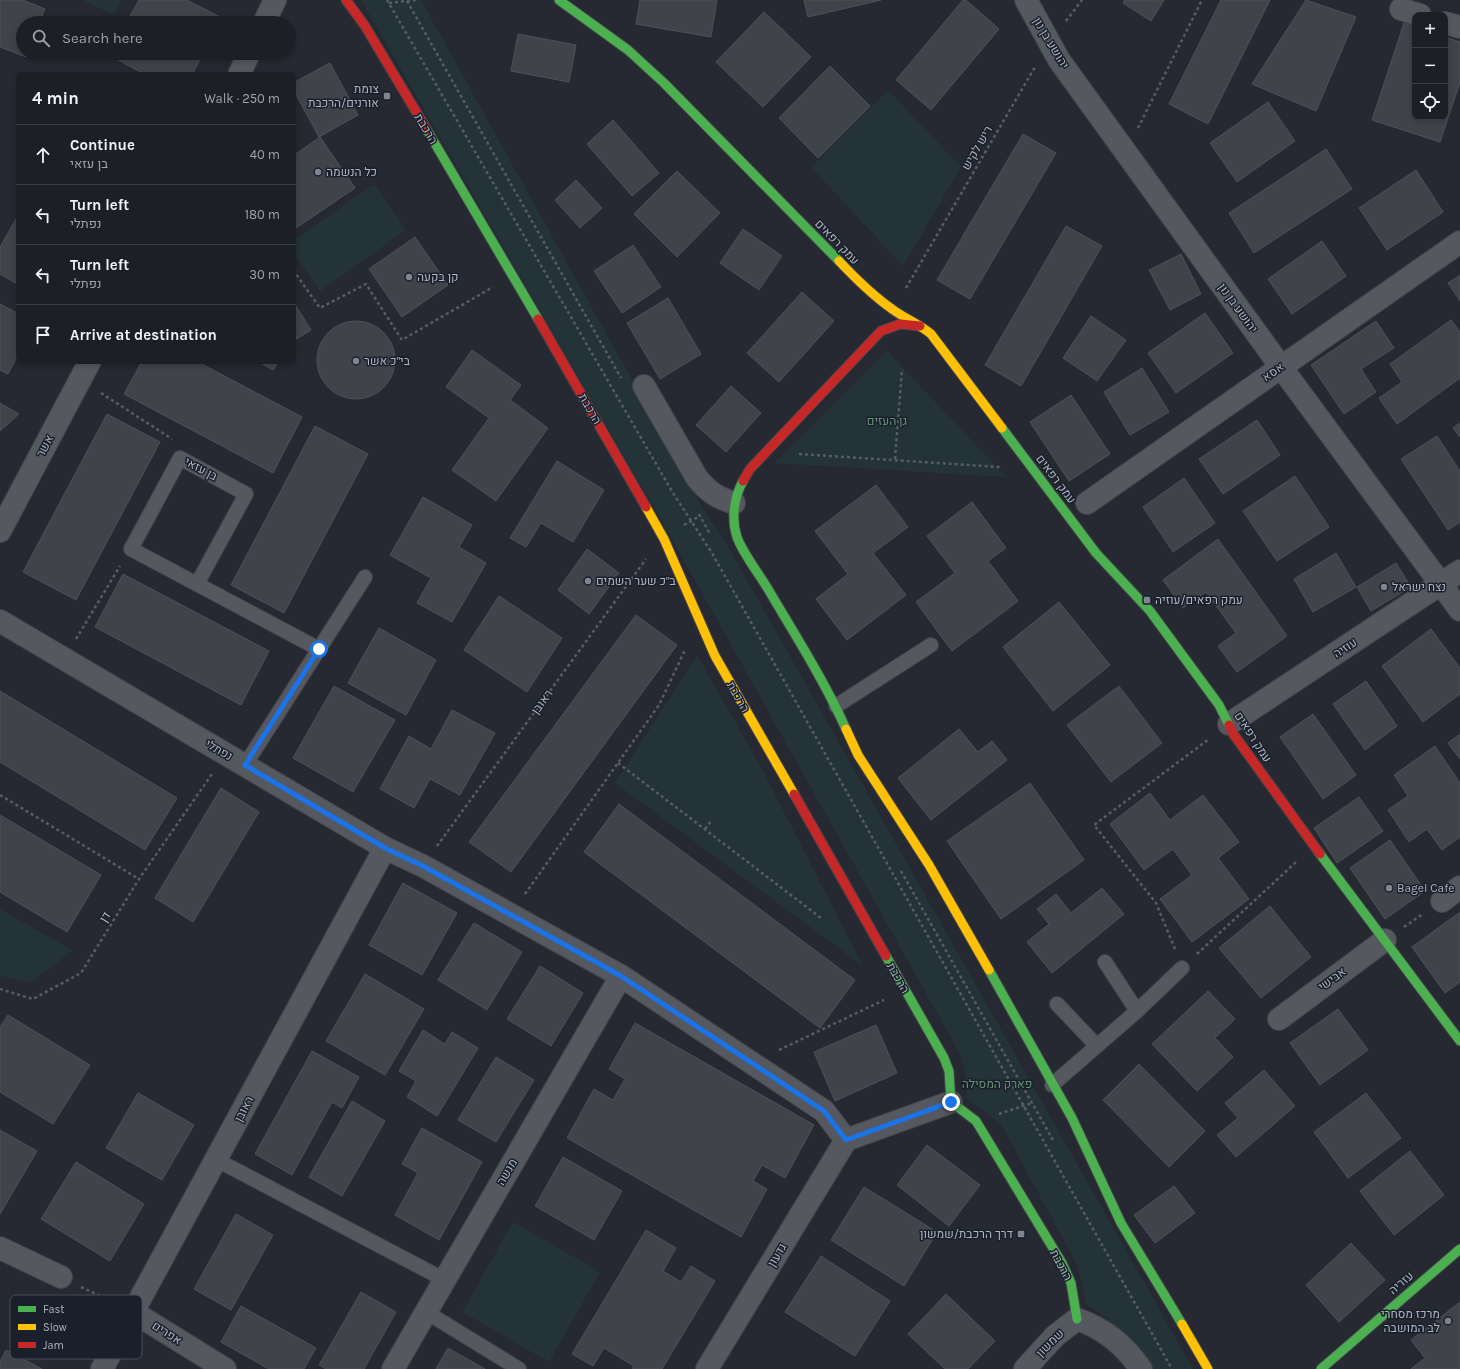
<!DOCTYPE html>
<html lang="en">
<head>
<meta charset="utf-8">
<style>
  body { margin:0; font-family:Karla,Heebo,sans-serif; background:#25272d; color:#f1f3f6 }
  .controls { position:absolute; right:12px; top:12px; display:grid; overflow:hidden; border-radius:8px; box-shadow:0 2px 6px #0003 }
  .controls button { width:36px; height:36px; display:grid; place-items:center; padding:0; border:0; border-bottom:1px solid #3a3d42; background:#1c1f25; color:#f1f3f6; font:20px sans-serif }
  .stop { position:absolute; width:12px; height:12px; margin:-9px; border:3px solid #1a73e8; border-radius:50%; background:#fff }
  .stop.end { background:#1a73e8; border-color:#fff; box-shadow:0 1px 4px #0008 }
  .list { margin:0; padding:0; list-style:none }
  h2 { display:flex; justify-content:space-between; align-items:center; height:52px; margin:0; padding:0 16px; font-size:17px }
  h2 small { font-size:13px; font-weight:400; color:#a0a2a7 }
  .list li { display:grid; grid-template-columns:26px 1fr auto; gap:12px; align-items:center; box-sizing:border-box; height:60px; padding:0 16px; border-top:1px solid #3a3d42 }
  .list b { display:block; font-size:15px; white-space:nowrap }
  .list p { margin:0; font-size:13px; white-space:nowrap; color:#a0a2a7 }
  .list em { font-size:13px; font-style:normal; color:#a0a2a7 }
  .icon { flex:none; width:22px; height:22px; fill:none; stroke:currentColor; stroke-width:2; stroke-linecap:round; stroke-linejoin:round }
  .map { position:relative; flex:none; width:1460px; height:1369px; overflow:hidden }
  .search { position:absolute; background:#1c1f25; box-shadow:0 2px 6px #0003; left:16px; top:16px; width:280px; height:44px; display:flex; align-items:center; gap:10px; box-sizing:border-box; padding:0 14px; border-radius:22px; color:#a0a2a7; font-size:15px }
  .panel { position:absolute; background:#1c1f25; box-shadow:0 2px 6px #0003; left:16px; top:72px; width:280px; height:292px; border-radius:8px }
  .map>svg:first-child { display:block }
  .green { fill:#243337 }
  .building { fill:#404349; stroke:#4d5159 }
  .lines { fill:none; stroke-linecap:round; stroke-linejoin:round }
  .lane-casing { stroke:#42444a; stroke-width:16 }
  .street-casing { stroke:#42444a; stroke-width:24 }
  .fast-casing { stroke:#42444a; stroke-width:11 }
  .slow-casing { stroke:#42444a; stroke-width:11 }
  .jam-casing { stroke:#42444a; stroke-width:11 }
  .path { stroke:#585c63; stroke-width:2.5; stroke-dasharray:3 3; stroke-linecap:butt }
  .lane { stroke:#55585f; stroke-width:14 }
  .street { stroke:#55585f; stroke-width:22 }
  .fast { stroke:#4caf50; stroke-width:9 }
  .slow { stroke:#ffc107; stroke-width:9 }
  .jam { stroke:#c62828; stroke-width:9 }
  .route { stroke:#1a73e8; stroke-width:5 }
  .poi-dot { fill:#7e8490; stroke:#1a202b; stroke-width:1.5 }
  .labels { text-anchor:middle; stroke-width:3; stroke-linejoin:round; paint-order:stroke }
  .street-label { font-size:12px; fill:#aeb5c3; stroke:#1a202b }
  .poi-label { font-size:12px; fill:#aeb5c3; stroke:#1a202b; text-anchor:start }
  .park-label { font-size:12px; fill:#679274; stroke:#1a202b }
  .key { fill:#1a202b; stroke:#464d59; stroke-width:1 }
  .key-label { font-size:11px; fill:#aeb5c3 }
</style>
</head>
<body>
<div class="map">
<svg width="1460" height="1369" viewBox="0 0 1460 1369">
  <rect width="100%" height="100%" fill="#262931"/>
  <!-- green -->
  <g class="green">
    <polygon points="82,0 121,0 114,15"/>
    <polygon points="361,0 421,0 704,510 726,543 1193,1369 1150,1369 1132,1340 1103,1316 1086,1304 1078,1267 1001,1124 967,1099 966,1078 960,1054 665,527"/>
    <polygon points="888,90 961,167 903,266 811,167"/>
    <polygon points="374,184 406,230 320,291 293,252 293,241"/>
    <polygon points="887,351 1006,477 775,463"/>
    <polygon points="697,655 761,767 863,966 615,783"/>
    <polygon points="0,909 73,950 30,983 0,976"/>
    <polygon points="513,1222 600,1272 549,1362 462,1312"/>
  </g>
  <!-- building -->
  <g class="building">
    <polygon points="0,0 23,0 45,9 39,23 23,23 23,53 27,53 26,57 0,47"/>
    <polygon points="139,0 187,0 222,18 219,23 126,23"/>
    <polygon points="640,0 717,0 711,37 636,24"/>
    <polygon points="804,0 881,0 808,17"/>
    <polygon points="963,0 966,0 999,29 931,110 896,80"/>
    <polygon points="1125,0 1164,0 1151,21 1123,3"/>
    <polygon points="1221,0 1270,0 1208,124 1169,104"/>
    <polygon points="1306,0 1356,17 1316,111 1252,84"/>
    <polygon points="764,12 811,57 763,107 716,62"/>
    <polygon points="1404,23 1415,27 1415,117 1445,117 1445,37 1460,42 1460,82 1440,142 1372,120"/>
    <polygon points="518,34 576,45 569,82 511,71"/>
    <polygon points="110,53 203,53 192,75 146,75 109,55"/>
    <polygon points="330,63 358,115 319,137 293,89 293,83"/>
    <polygon points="830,66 870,106 818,158 779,118"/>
    <polygon points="1268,102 1295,141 1237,182 1210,143"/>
    <polygon points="613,120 659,173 632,196 587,144"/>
    <polygon points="1023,134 1056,153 970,299 937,280"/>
    <polygon points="320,137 355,188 293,230 293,156"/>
    <polygon points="1326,149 1352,189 1254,253 1229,213"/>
    <polygon points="1416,170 1443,212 1387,250 1359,208"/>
    <polygon points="677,171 720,213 677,257 634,214"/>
    <polygon points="576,180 602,208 580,228 555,200"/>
    <polygon points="19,214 19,285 0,274 0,247"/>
    <polygon points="1066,226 1102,246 1021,386 985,365"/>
    <polygon points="743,229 782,256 759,290 720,263"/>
    <polygon points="415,237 448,285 402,317 369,269"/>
    <polygon points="1322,241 1346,276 1292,314 1268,279"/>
    <polygon points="633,245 661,287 622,313 594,271"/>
    <polygon points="1181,254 1201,294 1170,310 1149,270"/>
    <polygon points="1460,275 1460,301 1448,283"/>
    <polygon points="802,292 834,321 779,382 747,353"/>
    <polygon points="668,298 701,354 660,379 627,323"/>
    <polygon points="293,301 311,330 293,341"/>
    <polygon points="0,304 19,314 19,353 8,374 0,370"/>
    <polygon points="1205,313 1233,353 1176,393 1148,353"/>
    <polygon points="1091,316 1126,340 1097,381 1063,358"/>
    <polygon points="1451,320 1460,332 1460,378 1397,424 1379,398 1402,382 1390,364"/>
    <polygon points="1376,321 1394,348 1361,369 1376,392 1344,414 1311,365"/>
    <circle cx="356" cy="360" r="39"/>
    <polygon points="472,350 521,385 510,400 548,428 496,501 452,470 489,418 446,387"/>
    <polygon points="142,361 196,361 302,417 273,473 124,394"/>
    <polygon points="257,361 279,361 273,370"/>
    <polygon points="1142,368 1169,412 1130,435 1104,392"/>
    <polygon points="731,386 761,413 726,452 696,425"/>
    <polygon points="1071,395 1110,454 1069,481 1030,422"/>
    <polygon points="0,403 19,414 0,431"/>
    <polygon points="107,414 160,442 76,600 23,572"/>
    <polygon points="1257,420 1280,455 1223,494 1199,459"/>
    <polygon points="1460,423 1460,437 1453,428"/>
    <polygon points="315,426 368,454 284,613 231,585"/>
    <polygon points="1437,436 1460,471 1460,522 1448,530 1401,459"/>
    <polygon points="557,461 604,490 573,542 541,523 526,547 510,538"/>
    <polygon points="1295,476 1329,527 1277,561 1243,511"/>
    <polygon points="1184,478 1215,523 1173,552 1143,507"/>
    <polygon points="876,485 908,527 873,553 906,595 847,640 816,599 848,574 815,531"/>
    <polygon points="423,497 472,525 459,547 486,563 452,622 417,603 431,578 390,555"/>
    <polygon points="972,502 1006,548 988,561 1018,601 952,651 916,602 955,573 927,536"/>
    <polygon points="1218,539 1287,636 1237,672 1218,646 1236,633 1206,592 1183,608 1163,580"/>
    <polygon points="587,549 619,573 589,614 558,590"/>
    <polygon points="1336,553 1356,587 1313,612 1294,579"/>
    <polygon points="1396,563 1411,587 1371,611 1357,587"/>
    <polygon points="123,574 269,651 241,705 95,627"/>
    <polygon points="499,596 562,638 527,692 464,650"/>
    <polygon points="1059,602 1110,665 1053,711 1003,647"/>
    <polygon points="636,615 677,645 511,872 469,842"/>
    <polygon points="379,628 436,660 406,715 348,683"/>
    <polygon points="1431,629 1460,668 1460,694 1423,722 1382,666"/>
    <polygon points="1366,681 1397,726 1365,750 1333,704"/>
    <polygon points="334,686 395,720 353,792 293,758"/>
    <polygon points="1119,686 1162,743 1111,782 1067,725"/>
    <polygon points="0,691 177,798 145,850 0,762"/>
    <polygon points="452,710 495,733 460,795 430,779 414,808 380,789 409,736 431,749"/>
    <polygon points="1313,714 1356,775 1323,799 1280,737"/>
    <polygon points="959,729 978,752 992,741 1007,760 931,820 898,778"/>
    <polygon points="1460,734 1460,759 1448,743"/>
    <polygon points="1435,746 1460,783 1460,837 1442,850 1427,829 1409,842 1388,810 1408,796 1394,775"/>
    <polygon points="1030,783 1084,860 1001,919 947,841"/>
    <polygon points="221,788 259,812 193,922 155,898"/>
    <polygon points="1150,793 1170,820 1203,795 1239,842 1218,858 1249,899 1192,942 1160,899 1192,875 1173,849 1144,870 1110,824"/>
    <polygon points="1359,797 1383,831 1337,863 1314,828"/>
    <polygon points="619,804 855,980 820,1028 584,852"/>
    <polygon points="0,815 101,875 67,932 0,892"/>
    <polygon points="1390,840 1425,891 1385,919 1350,868"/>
    <polygon points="403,883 457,913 422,975 369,945"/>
    <polygon points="1102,888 1124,914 1052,973 1027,942 1049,924 1037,909 1056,894 1071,913"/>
    <polygon points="1270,906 1311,957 1261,998 1219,948"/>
    <polygon points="1460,912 1460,982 1445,993 1412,947"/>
    <polygon points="474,923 522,952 487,1010 438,980"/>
    <polygon points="540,966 583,993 551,1046 507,1019"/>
    <polygon points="365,974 424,1009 385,1075 326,1041"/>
    <polygon points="1208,991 1235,1019 1215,1038 1233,1057 1197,1091 1152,1044"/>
    <polygon points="1338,1009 1368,1050 1320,1085 1290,1043"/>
    <polygon points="8,1015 90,1065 53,1124 0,1092 0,1027"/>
    <polygon points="635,1023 814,1125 785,1178 762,1165 753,1181 767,1189 741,1237 567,1138 594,1089 613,1100 625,1079 609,1069"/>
    <polygon points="876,1025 897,1073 835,1101 814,1052"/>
    <polygon points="423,1030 445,1044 452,1032 478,1048 437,1116 407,1097 416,1081 399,1071"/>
    <polygon points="312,1051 359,1077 342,1108 332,1102 292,1175 255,1154"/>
    <polygon points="496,1057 534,1080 496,1142 458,1120"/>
    <polygon points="1139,1064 1205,1131 1169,1167 1103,1100"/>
    <polygon points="1264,1070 1295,1106 1236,1157 1217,1135 1238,1118 1225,1103"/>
    <polygon points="138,1093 194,1125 162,1180 106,1148"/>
    <polygon points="1366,1093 1401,1138 1348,1178 1314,1132"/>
    <polygon points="352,1101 385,1121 342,1196 309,1177"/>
    <polygon points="422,1128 482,1162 439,1240 395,1215 418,1173 402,1164"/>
    <polygon points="0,1130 37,1151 0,1214"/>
    <polygon points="927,1145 980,1185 949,1226 897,1185"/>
    <polygon points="1410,1151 1444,1195 1394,1235 1360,1191"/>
    <polygon points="563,1157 622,1191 594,1240 535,1206"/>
    <polygon points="76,1162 144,1204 110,1261 41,1219"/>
    <polygon points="1174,1186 1195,1213 1155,1243 1134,1215"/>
    <polygon points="864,1187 937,1232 904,1286 831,1240"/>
    <polygon points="236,1214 273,1235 231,1310 194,1289"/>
    <polygon points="646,1230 676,1248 663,1271 681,1282 691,1266 715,1281 662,1369 632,1369 634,1366 604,1348 593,1366 572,1354"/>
    <polygon points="1351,1243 1385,1280 1339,1322 1306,1285"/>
    <polygon points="821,1256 890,1301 855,1356 785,1312"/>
    <polygon points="361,1292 396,1312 364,1369 326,1369 319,1365"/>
    <polygon points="946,1294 995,1341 968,1369 945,1369 908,1334"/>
    <polygon points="1460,1302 1460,1369 1411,1369 1425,1358 1411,1340"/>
    <polygon points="241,1306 316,1348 304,1369 269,1369 221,1342"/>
    <polygon points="448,1348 485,1369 436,1369"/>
    <polygon points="6,1350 42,1369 0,1369 0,1362"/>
  </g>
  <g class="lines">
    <!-- lane casing -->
    <g class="lane-casing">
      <g id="lane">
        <polyline points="197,584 246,494 180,458 131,549 319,649"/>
        <polyline points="836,706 931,645"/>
        <polyline points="245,765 365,577"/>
        <polyline points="1057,1004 1097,1046"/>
        <polyline points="1137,1011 1182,968"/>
        <polyline points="1052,1085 1137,1011 1105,962"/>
        <polyline points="217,1160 445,1280"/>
        <polyline points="426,1312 519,1369"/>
      </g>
    </g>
    <!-- street casing -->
    <g class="street-casing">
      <g id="street">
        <polyline points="1026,0 1059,60 1281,367 1460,610"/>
        <polyline points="1401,9 1420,15"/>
        <polyline points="264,23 275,0"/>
        <polyline points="1445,23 1460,27"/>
        <polyline points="239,75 249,53"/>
        <path d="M644,386L697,478C708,492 718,498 734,503"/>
        <polyline points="1087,503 1460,242"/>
        <polyline points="0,531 90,361"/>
        <polyline points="0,621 385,848 423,866 621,976 824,1111 846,1140 951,1102"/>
        <polyline points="1229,724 1460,571"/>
        <polyline points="1442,901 1460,887"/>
        <polyline points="1279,1019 1385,940"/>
        <polyline points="0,1248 61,1277"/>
        <polyline points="133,1312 225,1369"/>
        <polyline points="102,1369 385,848"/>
        <polyline points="393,1369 621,976"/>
        <polyline points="707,1369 846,1140"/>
        <path d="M1025,1369L1055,1336L1077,1319C1105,1329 1124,1345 1141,1369"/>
      </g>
    </g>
    <!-- fast casing -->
    <g class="fast-casing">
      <g id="fast">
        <polyline points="559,0 628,50 664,83 839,261"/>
        <polyline points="427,130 538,319"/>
        <polyline points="1002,428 1096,553 1150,611 1219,705 1229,725"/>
        <path d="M743,481C734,497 731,519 737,537C742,552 759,574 768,589C795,635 824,680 846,729"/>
        <polyline points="1320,854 1460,1041"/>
        <polyline points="886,956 944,1058 949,1071 951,1102 976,1121 1062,1263 1071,1283 1077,1319"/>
        <polyline points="989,970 1072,1118 1121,1223 1182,1324"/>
        <polyline points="1321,1369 1460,1249"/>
      </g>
    </g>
    <!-- slow casing -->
    <g class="slow-casing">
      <g id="slow">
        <path d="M839,261C856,279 872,295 892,309C904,318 919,324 931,334L1002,428"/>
        <polyline points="646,507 664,539 715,656 794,794"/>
        <polyline points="846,729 858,755 929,865 989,970"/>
        <polyline points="1182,1324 1208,1369"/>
      </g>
    </g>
    <!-- jam casing -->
    <g class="jam-casing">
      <g id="jam">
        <polyline points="346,0 365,26 427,130"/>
        <polyline points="538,319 646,507"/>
        <polyline points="743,481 750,469 881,331 900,324 920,326"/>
        <polyline points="1229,725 1234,735 1320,854"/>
        <polyline points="794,794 886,956"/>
      </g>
    </g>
    <!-- path -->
    <g class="path">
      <polyline points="387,0 673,493 712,553 1172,1369"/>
      <polyline points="407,1 621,378"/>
      <polyline points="389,3 416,0"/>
      <polyline points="1066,21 1082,0"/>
      <polyline points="1138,128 1202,0"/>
      <polyline points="293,270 320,308 366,284 402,340 493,287"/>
      <polyline points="906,288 1035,67"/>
      <polyline points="101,393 172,439"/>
      <polyline points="799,454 1000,467"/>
      <polyline points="895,459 902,369"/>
      <polyline points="699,514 710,534"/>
      <polyline points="684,525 700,516"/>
      <polyline points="76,639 120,566"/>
      <polyline points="618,763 821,918"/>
      <polyline points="0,795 139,879"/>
      <polyline points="705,829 711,821"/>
      <polyline points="437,846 646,559"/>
      <polyline points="901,871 1054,1142"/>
      <polyline points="525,894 659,705 685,650"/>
      <polyline points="1404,927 1423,914"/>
      <polyline points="1175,949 1156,903 1094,825 1209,739"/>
      <polyline points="1197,954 1296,862"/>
      <polyline points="0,989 33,999 81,973 139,879 212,774"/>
      <polyline points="779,1050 884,1000"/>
      <polyline points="999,1114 1032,1103"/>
      <polyline points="81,1287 111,1301"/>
    </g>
    <!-- lane -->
    <use href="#lane" class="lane"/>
    <!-- street -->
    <use href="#street" class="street"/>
    <!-- fast -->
    <use href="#fast" class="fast"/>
    <!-- slow -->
    <use href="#slow" class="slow"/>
    <!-- jam -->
    <use href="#jam" class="jam"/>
  </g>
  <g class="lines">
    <!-- route -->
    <polyline class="route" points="319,649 245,765 385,848 423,866 621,976 824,1111 846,1140 951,1102"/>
  </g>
  <!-- markers -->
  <g class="poi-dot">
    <rect x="383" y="92" width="8" height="8" rx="2"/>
    <circle cx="318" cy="172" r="4"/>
    <circle cx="409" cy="277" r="4"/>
    <circle cx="356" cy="361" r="4"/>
    <circle cx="588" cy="581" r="4"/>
    <circle cx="1384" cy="587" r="4"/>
    <rect x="1143" y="596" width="8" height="8" rx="2"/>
    <circle cx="1389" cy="888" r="4"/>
    <rect x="1017" y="1230" width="8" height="8" rx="2"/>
    <circle cx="1448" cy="1321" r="4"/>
  </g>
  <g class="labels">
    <!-- street labels -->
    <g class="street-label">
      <text transform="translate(1051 43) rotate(59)" y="4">יהושע בן נון</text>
      <text transform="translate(426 129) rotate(59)" y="4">הרכבת</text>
      <text transform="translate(977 148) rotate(-60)" y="4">ריש לקיש</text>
      <text transform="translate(837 242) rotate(46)" y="4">עמק רפאים</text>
      <text transform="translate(1238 308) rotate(54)" y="4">יהושע בן נון</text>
      <text transform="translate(1273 372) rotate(-35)" y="4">אסא</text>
      <text transform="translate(590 409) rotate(60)" y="4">הרכבת</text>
      <text transform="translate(45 446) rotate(-62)" y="4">אשר</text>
      <text transform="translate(201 469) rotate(28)" y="4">בן עזאי</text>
      <text transform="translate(1056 479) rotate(53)" y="4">עמק רפאים</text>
      <text transform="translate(1345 648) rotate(-33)" y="4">עוזיה</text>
      <text transform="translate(738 697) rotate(60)" y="4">הרכבת</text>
      <text transform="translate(542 702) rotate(-54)" y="4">ראובן</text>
      <text transform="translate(1253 737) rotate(57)" y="4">עמק רפאים</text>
      <text transform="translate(219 750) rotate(30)" y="4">נפתלי</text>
      <text transform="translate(105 917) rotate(-58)" y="4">דן</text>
      <text transform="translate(898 978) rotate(60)" y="4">הרכבת</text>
      <text transform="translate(1332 979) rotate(-36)" y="4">אבישי</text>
      <text transform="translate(244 1109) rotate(-62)" y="4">ראובן</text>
      <text transform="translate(507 1172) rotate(-60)" y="4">מנשה</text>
      <text transform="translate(777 1255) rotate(-59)" y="4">גדעון</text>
      <text transform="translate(1061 1265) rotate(62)" y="4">הרכבת</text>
      <text transform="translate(1401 1283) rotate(-40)" y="4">עזריה</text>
      <text transform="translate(167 1333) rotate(32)" y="4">אפרים</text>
      <text transform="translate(1050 1343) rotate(-45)" y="4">שמשון</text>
    </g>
    <!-- poi labels -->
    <g class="poi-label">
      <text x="379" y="93" text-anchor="end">צומת<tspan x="379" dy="14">אורנים/הרכבת</tspan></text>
      <text x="326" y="176">כל הנשמה</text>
      <text x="417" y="281">קן בקעה</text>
      <text x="364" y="365">בי"כ אשר</text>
      <text x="596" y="585">ב"כ שער השמים</text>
      <text x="1392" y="591">נצח ישראל</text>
      <text x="1155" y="604">עמק רפאים/עוזיה</text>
      <text x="1397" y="892">Bagel Cafe</text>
      <text x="1013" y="1238" text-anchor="end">דרך הרכבת/שמשון</text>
      <text x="1440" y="1318" text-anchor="end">מרכז מסחרי<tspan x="1440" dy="14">לב המושבה</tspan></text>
    </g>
    <!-- park labels -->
    <g class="park-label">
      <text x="887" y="425">גן העזים</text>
      <text x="997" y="1088">פארק המסילה</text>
    </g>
  </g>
  <!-- legend -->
  <rect x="10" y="1295" width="132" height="64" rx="6" class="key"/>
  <rect x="18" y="1306" width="18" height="6" fill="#4caf50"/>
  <rect x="18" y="1324" width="18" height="6" fill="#ffc107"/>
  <rect x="18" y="1342" width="18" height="6" fill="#c62828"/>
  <g class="key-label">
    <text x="43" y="1313">Fast</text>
    <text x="43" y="1331">Slow</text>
    <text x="43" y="1349">Jam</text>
  </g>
</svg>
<div class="controls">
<button>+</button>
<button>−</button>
<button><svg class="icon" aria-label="locate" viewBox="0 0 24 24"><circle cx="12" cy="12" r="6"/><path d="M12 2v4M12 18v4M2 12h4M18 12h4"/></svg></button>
</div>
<div class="stop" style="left:319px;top:649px"></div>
<div class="stop end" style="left:951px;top:1102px"></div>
<div class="search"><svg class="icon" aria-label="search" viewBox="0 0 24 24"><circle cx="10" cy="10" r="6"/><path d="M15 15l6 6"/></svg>Search here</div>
<section class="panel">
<h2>4 min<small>Walk · 250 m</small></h2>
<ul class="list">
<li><svg class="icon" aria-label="ahead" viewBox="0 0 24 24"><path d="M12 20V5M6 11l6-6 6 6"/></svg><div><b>Continue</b><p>בן עזאי</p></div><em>40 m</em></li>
<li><svg class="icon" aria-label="left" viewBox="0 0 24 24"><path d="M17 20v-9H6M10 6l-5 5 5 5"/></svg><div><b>Turn left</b><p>נפתלי</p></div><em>180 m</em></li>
<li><svg class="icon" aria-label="left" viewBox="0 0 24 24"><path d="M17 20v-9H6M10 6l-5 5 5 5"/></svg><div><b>Turn left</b><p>נפתלי</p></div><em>30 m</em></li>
<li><svg class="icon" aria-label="arrive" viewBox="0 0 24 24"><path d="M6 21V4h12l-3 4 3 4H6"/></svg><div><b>Arrive at destination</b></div></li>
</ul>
</section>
</div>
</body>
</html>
